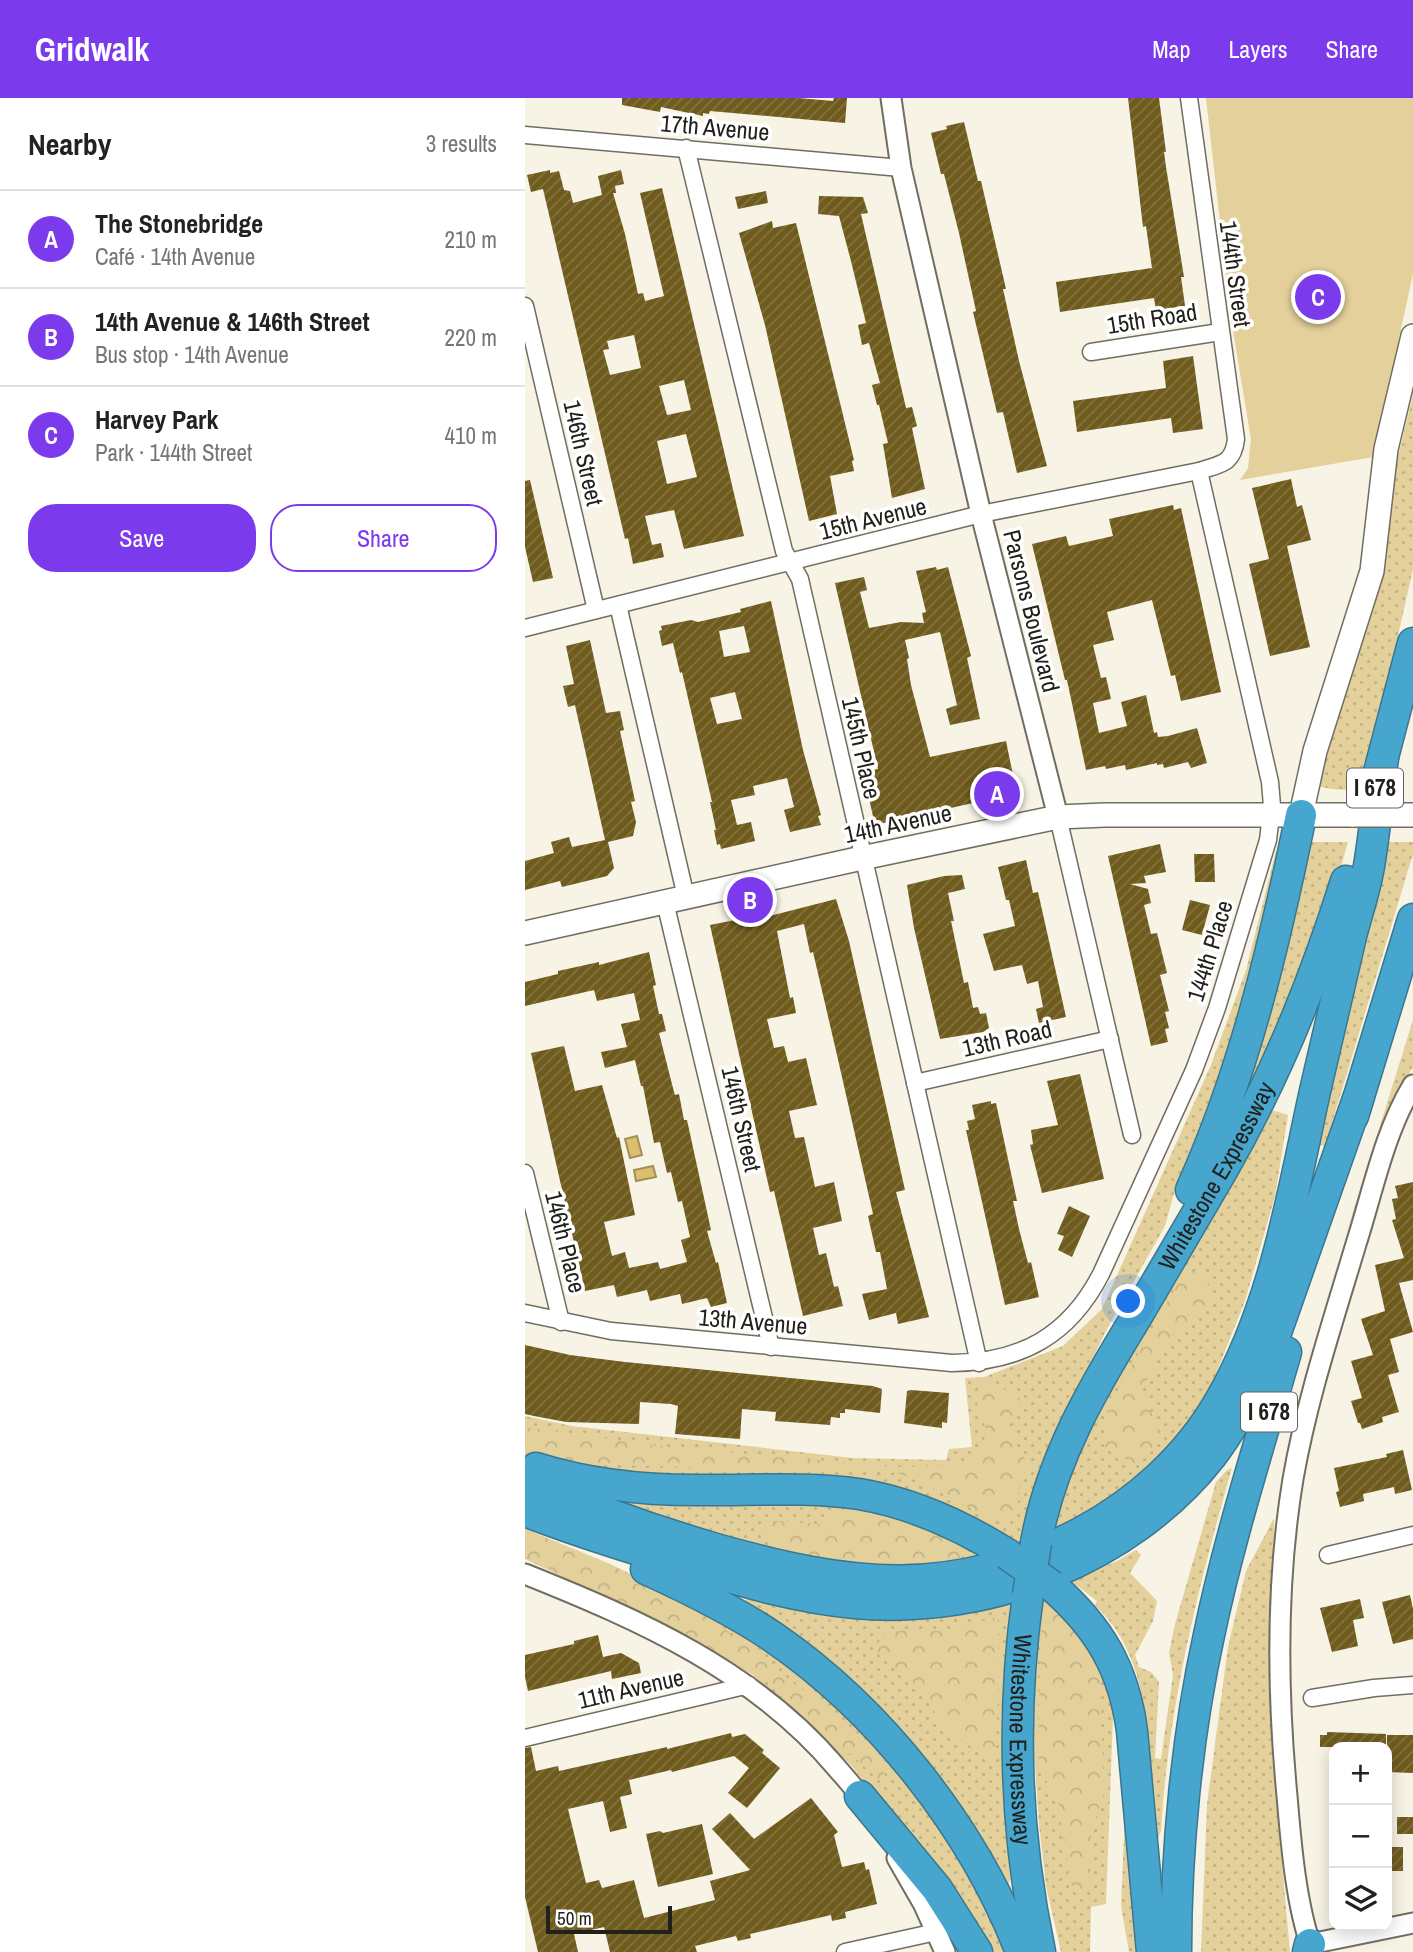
<!DOCTYPE html>
<html lang="en">
<head>
<meta charset="utf-8">
<style>
  body { margin:0; font-family:"Archivo Narrow",sans-serif; background:#f2f2f2; color:#222 }
  .controls { position:absolute; right:21px; bottom:21px; display:grid; overflow:hidden; border-radius:14px; box-shadow:0 4px 18px #0003 }
  .controls button { width:63px; height:63px; display:grid; place-items:center; padding:0; border:0; border-bottom:2px solid #e0e0e0; background:#fff; color:#222; font:35px sans-serif }
  .scale { position:absolute; left:21px; bottom:18px; width:126px; box-sizing:border-box; padding-left:7px; border:4px solid #21201b; border-top:0; font-size:19px; line-height:24px; white-space:nowrap; color:#21201b; -webkit-text-stroke:5px #fff; paint-order:stroke }
  .you { position:absolute; left:604px; top:1204px; width:24px; height:24px; margin:-18px; border:5px solid #fff; border-radius:50%; background:#1a73e8; box-shadow:0 0 0 10px #1a73e833 }
  .badge { display:grid; place-items:center; width:46px; height:46px; border-radius:50%; background:#7c3aed; color:#fff; font-size:23px; font-weight:700 }
  .pin { position:absolute; translate:-50% -50%; border:4px solid #fff; box-shadow:0 2px 7px #0006 }
  .list { margin:0; padding:0; list-style:none }
  h2 { display:flex; justify-content:space-between; align-items:center; height:91px; margin:0; padding:0 28px; font-size:30px }
  h2 small { font-size:23px; font-weight:400; color:#767676 }
  .list li { display:grid; grid-template-columns:46px 1fr auto; gap:21px; align-items:center; box-sizing:border-box; height:98px; padding:0 28px; border-top:2px solid #e0e0e0 }
  .list b { display:block; font-size:26px; white-space:nowrap }
  .list p { margin:0; font-size:23px; white-space:nowrap; color:#767676 }
  .list em { font-size:23px; font-style:normal; color:#767676 }
  .actions { display:flex; gap:14px; padding:21px 28px }
  .actions a { flex:1; padding:16px 0; border:2px solid #7c3aed; border-radius:28px; text-align:center; font-size:24px; color:#7c3aed }
  .actions .main { background:#7c3aed; color:#fff }
  .icon { flex:none; width:38px; height:38px; fill:none; stroke:currentColor; stroke-width:2; stroke-linecap:round; stroke-linejoin:round }
  .map { position:relative; flex:none; width:888px; height:1854px; overflow:hidden }
  header { display:flex; align-items:center; gap:42px; box-sizing:border-box; height:98px; padding:0 35px; background:#7c3aed; color:#fff }
  header strong { font-size:33px }
  nav { display:flex; gap:38px; margin-inline-start:auto; font-size:24px }
  main { display:flex }
  aside { flex:1; background:#fff }
  .map>svg:first-child { display:block }
  .grass { fill:url(#grass-dots) }
  .forest { fill:url(#forest-crowns) }
  .park { fill:#e3d09b }
  .water { fill:#dbbf6f; stroke:#a38f56; stroke-width:2 }
  .building { fill:url(#building-hatch); fill-rule:evenodd }
  .lines { fill:none; stroke-linecap:round; stroke-linejoin:round }
  .minor-casing { stroke:#716d61; stroke-width:19 }
  .tertiary-casing { stroke:#716d61; stroke-width:23 }
  .secondary-casing { stroke:#716d61; stroke-width:26 }
  .motorway-casing { stroke:#3a778f; stroke-width:33 }
  .minor { stroke:#fff; stroke-width:16 }
  .tertiary { stroke:#fff; stroke-width:19 }
  .secondary { stroke:#fff; stroke-width:23 }
  .motorway { stroke:#47a6ce; stroke-width:30 }
  .secondary-bridge-casing { stroke:#716d61; stroke-width:26; stroke-linecap:butt }
  .motorway-bridge-casing { stroke:#3a778f; stroke-width:33; stroke-linecap:butt }
  .secondary-bridge { stroke:#fff; stroke-width:23 }
  .motorway-bridge { stroke:#47a6ce; stroke-width:30 }
  .labels { text-anchor:middle; stroke-width:7; stroke-linejoin:round; paint-order:stroke }
  .shield { fill:#fff; stroke:#64635f; stroke-width:2 }
  .shield-label { font-size:23px; font-weight:bold; fill:#21201b }
  .street-label { font-size:24px; fill:#21201b; stroke:#fff }
</style>
</head>
<body>
<header>
<strong>Gridwalk</strong>
<nav><a>Map</a><a>Layers</a><a>Share</a></nav>
</header>
<main>
<aside>
<h2>Nearby<small>3 results</small></h2>
<ul class="list">
<li><span class="badge">A</span><div><b>The Stonebridge</b><p>Café · 14th Avenue</p></div><em>210 m</em></li>
<li><span class="badge">B</span><div><b>14th Avenue &amp; 146th Street</b><p>Bus stop · 14th Avenue</p></div><em>220 m</em></li>
<li><span class="badge">C</span><div><b>Harvey Park</b><p>Park · 144th Street</p></div><em>410 m</em></li>
</ul>
<div class="actions"><a class="main">Save</a><a>Share</a></div>
</aside>
<div class="map">
<svg width="888" height="1854" viewBox="0 0 888 1854">
  <defs>
    <pattern id="grass-dots" width="8" height="8" patternUnits="userSpaceOnUse" patternTransform="scale(1.75)"><rect width="8" height="8" fill="#e3d09b"/><path d="M2 2h.1M6 6h.1" fill="none" stroke="#c2b285" stroke-width="1.8" stroke-linecap="round"/></pattern>
    <pattern id="forest-crowns" width="20" height="18" patternUnits="userSpaceOnUse" patternTransform="scale(1.75)"><rect width="20" height="18" fill="#e3d09b"/><path d="M2 6a3 3 0 1 1 6 0M12 15a3 3 0 1 1 6 0" fill="none" stroke="#c2b285"/></pattern>
    <pattern id="building-hatch" width="6" height="6" patternUnits="userSpaceOnUse" patternTransform="scale(1.75)"><rect width="6" height="6" fill="#6f5b1c"/><path d="M-1 1l2-2M0 6l6-6M5 7l2-2" fill="none" stroke="#827344"/></pattern>
  </defs>
  <rect width="100%" height="100%" fill="#f7f3e5"/>
  <!-- grass -->
  <g class="grass">
    <path d="M888,297V471L840,685C828,695 809,692 793,688Z"/>
    <polygon points="787,744 823,744 798,831 726,1003 715,1001 783,746"/>
    <polygon points="863,744 888,744 888,756 800,1048 791,1047 830,867"/>
    <polygon points="751,753 756,755 734,856 657,1091 650,1092 640,1128 582,1231 533,1331 500,1450 471,1433 152,1381 53,1370 0,1357 0,1318 47,1328 328,1360 421,1362 424,1351 447,1349 440,1280 459,1279 538,1248 577,1211 686,967 721,872"/>
    <polygon points="888,922 888,969 864,1010 820,1139"/>
    <polygon points="747,1012 763,1017 750,1098 720,1203 679,1306 633,1372 527,1439 534,1411 531,1409 578,1297"/>
    <path d="M707,1370C673,1489 643,1609 636,1733L633,1740L629,1734C624,1658 630,1563 570,1507L572,1503L546,1483L592,1463L611,1452L616,1457L605,1475L632,1503L628,1523L610,1557L614,1569L626,1574L634,1584L630,1660L636,1661L648,1577L644,1555L650,1526L691,1384L702,1372Z"/>
    <polygon points="70,1395 242,1398 375,1414 467,1461 377,1474 180,1441"/>
    <polygon points="749,1420 750,1488 744,1568 747,1658 765,1854 676,1854 682,1706 703,1549 721,1473"/>
    <polygon points="0,1431 85,1466 171,1508 267,1571 326,1623 377,1677 444,1774 480,1854 458,1854 401,1762 326,1667 223,1573 136,1526 0,1461"/>
    <polygon points="515,1494 543,1516 589,1591 581,1806 566,1809 565,1854 536,1854 521,1788 514,1726 510,1667 501,1641"/>
    <polygon points="222,1495 488,1501 482,1540 487,1542 490,1768 478,1802 460,1768 220,1505"/>
    <polygon points="603,1646 619,1854 604,1854 596,1808"/>
  </g>
  <!-- forest -->
  <g class="forest">
    <polygon points="661,1171 682,1180 685,1205 646,1238 615,1294 634,1329 631,1350 609,1366 579,1349 583,1310"/>
    <polygon points="459,1279 497,1302 481,1328 504,1368 495,1383 492,1416 483,1427 454,1415 417,1394 376,1376 339,1371 182,1370 74,1366 0,1355 0,1329 135,1348 370,1369 437,1367 454,1352 462,1335 450,1299"/>
    <polygon points="323,1409 375,1417 427,1442 436,1450 436,1460 433,1467 294,1469 260,1451 236,1429 250,1423 293,1426"/>
    <polygon points="0,1431 80,1464 171,1508 352,1651 360,1677 355,1683 252,1589 0,1458"/>
    <polygon points="521,1507 529,1507 559,1540 575,1584 579,1694 566,1735 565,1784 561,1797 553,1800 545,1784 533,1703 513,1668 516,1512"/>
    <polygon points="473,1519 474,1579 470,1666 420,1630 394,1590 348,1552 362,1533 417,1533"/>
  </g>
  <!-- park -->
  <polygon class="park" points="681,0 888,0 888,176 848,359 715,382 723,370 726,341 706,221"/>
  <!-- water -->
  <g class="water">
    <polygon points="112,1038 117,1057 105,1060 100,1041"/>
    <polygon points="128,1068 131,1079 111,1083 109,1072"/>
  </g>
  <!-- building -->
  <g class="building">
    <polygon points="97,0 273,0 308,3 309,0 322,0 320,25 185,13 184,16 178,15 178,18 136,9 135,14 97,7"/>
    <polygon points="603,0 634,0 641,54 639,54 641,69 659,179 656,179 660,208 631,212 629,200 535,214 531,184 627,170 621,128 618,129"/>
    <polygon points="439,24 453,83 456,83 481,191 478,191 494,263 522,368 492,375 478,314 472,315 448,214 451,213 434,135 419,76 416,76 406,35 422,31 421,28"/>
    <path d="M25,72V75L34,73L39,92L45,93L48,105L77,97L73,78L96,72L99,86L90,88L91,95H88L100,136L113,196L118,195L120,203L139,198L115,95L137,90L219,438L159,451L149,412L120,418L127,447L136,445L139,459L108,466L103,440L100,441L18,91L6,94L2,77ZM109,237L116,270L85,277L78,252L84,251L82,243ZM159,282L166,312L142,317L134,288ZM161,336L172,379L142,386L132,343Z"/>
    <polygon points="241,93 243,105 213,111 210,99"/>
    <polygon points="294,98 338,99 343,115 336,116 381,310 387,309 392,328 387,330 400,391 367,400 358,346 363,345 354,307 352,307 347,287 355,285 344,245 337,247 333,227 341,225 326,163 314,118 293,116"/>
    <polygon points="247,123 248,130 271,125 329,362 327,363 329,373 305,378 312,416 284,423 240,227 214,135"/>
    <polygon points="668,258 678,331 648,335 646,320 552,334 548,303 641,290 638,263"/>
    <polygon points="766,381 772,409 777,407 786,442 762,448 785,549 745,558 724,466 744,461 727,390"/>
    <polygon points="5,382 28,480 8,484 0,449 0,383"/>
    <polygon points="648,407 649,412 656,410 696,594 656,603 650,577 646,578 627,502 582,514 589,542 568,547 576,580 581,579 586,601 568,605 574,635 602,628 596,604 621,597 629,635 632,634 633,639 643,638 672,630 682,665 666,670 663,664 639,670 638,666 632,667 632,665 601,672 600,667 581,671 580,668 561,672 542,582 540,582 507,446 541,438 544,448 588,438 584,421"/>
    <polygon points="411,469 412,472 423,469 446,558 442,560 455,621 425,627 421,611 432,607 415,534 380,542 384,560 382,561 386,587 405,659 481,643 491,692 488,696 350,727 338,674 353,671 310,485 339,479 342,492 335,494 344,530 376,524 399,525 397,515 401,514 391,473"/>
    <path d="M246,503L278,652L296,717L293,718L296,727L265,734L259,712L269,709L262,680L228,688L230,697L206,702L212,727L226,724L230,743L196,751L195,746L192,747L189,732H191L185,704H187L157,574L155,575L148,545L137,548L134,533L137,532L136,528L166,522L173,524L216,514L215,511ZM219,528L225,554L199,559L194,533ZM210,594L217,621L192,626L185,600Z"/>
    <polygon points="65,542 81,615 95,613 99,632 95,633 110,703 106,704 111,724 108,738 83,744 89,770 82,778 37,789 35,783 0,792 0,763 29,755 26,744 44,739 47,749 80,742 50,607 43,609 38,588 49,586 41,548"/>
    <polygon points="635,746 641,774 619,778 621,785 605,786 623,791 626,805 619,807 626,836 632,835 642,875 635,877 644,913 640,914 644,930 640,931 643,944 626,948 583,758"/>
    <polygon points="669,756 689,756 690,784 670,784"/>
    <polygon points="501,762 508,795 513,794 541,919 514,925 511,911 518,909 513,883 502,886 497,867 469,873 458,836 490,828 484,802 481,802 473,769"/>
    <polygon points="437,777 440,791 423,795 429,823 426,823 439,885 443,884 448,910 453,909 455,916 461,915 464,930 458,934 415,941 389,830 382,787 419,778"/>
    <polygon points="311,801 324,843 380,1092 371,1094 404,1219 373,1226 371,1215 344,1222 337,1196 362,1191 355,1154 351,1154 343,1118 348,1116 312,957 288,854 285,855 279,826 252,833 265,900 268,899 271,915 242,921 249,950 259,948 263,964 281,960 292,1007 264,1013 270,1040 279,1039 290,1089 309,1084 317,1123 288,1130 294,1157 301,1155 309,1189 313,1188 318,1208 278,1218 249,1093 245,1094 185,827 220,820 221,824"/>
    <polygon points="665,802 685,807 677,837 657,832"/>
    <polygon points="124,854 131,887 128,888 134,916 137,916 141,933 134,935 149,994 150,997 154,996 159,1022 162,1022 186,1132 182,1133 191,1165 193,1164 202,1205 186,1209 182,1200 157,1206 155,1196 125,1203 122,1192 92,1199 89,1187 60,1193 6,955 39,948 50,993 77,987 92,1040 94,1039 110,1117 79,1124 87,1158 100,1154 104,1170 133,1164 135,1171 162,1164 156,1142 165,1139 157,1103 153,1104 146,1074 142,1075 135,1044 129,1045 118,988 116,988 110,962 80,970 76,954 102,949 96,926 115,922 109,895 72,903 69,892 0,908 0,884 33,876 33,873 74,864 74,867"/>
    <polygon points="555,976 579,1081 517,1095 505,1047 508,1046 506,1032 533,1027 522,983"/>
    <polygon points="466,1003 466,1006 471,1005 492,1103 488,1103 494,1131 503,1165 506,1164 514,1199 480,1207 441,1032 444,1032 442,1023 450,1021 447,1007"/>
    <polygon points="888,1084 888,1182 874,1185 888,1234 865,1241 874,1274 863,1277 874,1314 857,1319 858,1324 837,1331 835,1325 833,1325 826,1303 837,1300 826,1263 848,1257 836,1221 860,1213 850,1167 879,1160 867,1122 871,1121 867,1101 873,1100 870,1088"/>
    <polygon points="544,1108 565,1118 547,1159 533,1152 539,1138 532,1136"/>
    <polygon points="0,1247 45,1257 100,1264 348,1288 357,1291 355,1315 320,1311 320,1315 315,1315 315,1320 306,1319 305,1327 250,1323 251,1314 217,1311 215,1341 150,1336 153,1308 146,1306 115,1304 114,1326 41,1324 9,1318 0,1316"/>
    <polygon points="386,1292 424,1295 422,1325 417,1324 417,1330 379,1325 382,1293"/>
    <polygon points="878,1352 887,1392 870,1396 869,1389 838,1396 839,1403 815,1409 811,1394 814,1393 809,1370 862,1359 861,1356"/>
    <polygon points="885,1497 888,1511 888,1541 868,1546 857,1504"/>
    <polygon points="835,1501 839,1520 828,1522 833,1548 807,1554 795,1510"/>
    <polygon points="73,1537 78,1559 96,1555 114,1565 116,1575 87,1581 86,1573 3,1593 0,1579 0,1557 49,1546 49,1543"/>
    <polygon points="802,1634 861,1636 861,1649 795,1649 795,1637 802,1637"/>
    <polygon points="206,1635 207,1639 220,1636 239,1652 237,1655 255,1670 222,1710 203,1695 224,1670 209,1658 147,1674 146,1672 104,1682 107,1696 95,1699 102,1730 85,1734 78,1703 43,1711 61,1785 74,1782 77,1790 109,1782 119,1820 190,1802 185,1783 225,1772 187,1731 205,1715 229,1741 286,1700 313,1734 309,1737 317,1769 339,1764 341,1772 344,1771 352,1806 320,1814 321,1820 307,1823 306,1817 225,1836 226,1840 213,1843 211,1838 170,1848 172,1854 85,1854 79,1829 49,1836 53,1854 13,1854 0,1799 0,1650 6,1649 11,1673 33,1668 34,1673 142,1649 142,1651"/>
    <polygon points="862,1637 888,1637 888,1675 862,1674"/>
    <rect x="872" y="1719" width="16" height="17"/>
    <polygon points="177,1726 188,1776 133,1789 121,1736 135,1733 138,1735"/>
    <rect x="862" y="1749" width="16" height="24"/>
  </g>
  <g class="lines">
    <!-- minor casing -->
    <g class="minor-casing">
      <g id="minor">
        <polyline points="0,37 376,70"/>
        <polyline points="161,50 259,453 275,481 454,1265"/>
        <polyline points="0,208 71,512"/>
        <polyline points="566,254 695,234"/>
        <polyline points="93,507 161,799"/>
        <path d="M0,530L456,416L674,373C695,366 708,367 711,341L664,0"/>
        <polyline points="533,719 607,1037"/>
        <polyline points="140,804 246,1249"/>
        <polyline points="390,985 585,941"/>
        <polyline points="0,1075 36,1224"/>
        <path d="M0,1215L86,1233L427,1265C496,1264 544,1238 576,1176L669,972L692,910L743,742L747,708L745,684L674,373"/>
        <polyline points="803,1457 888,1437"/>
        <polyline points="787,1600 849,1590 888,1587"/>
        <polyline points="0,1640 224,1587"/>
        <polyline points="320,1854 411,1834"/>
      </g>
    </g>
    <!-- tertiary casing -->
    <g class="tertiary-casing">
      <g id="tertiary">
        <polyline points="366,0 376,70 456,416 533,719"/>
        <path d="M0,1476C115,1522 230,1573 311,1669C322,1682 333,1693 341,1707"/>
        <polyline points="372,1760 399,1807 420,1854"/>
        <polyline points="785,1846 888,1825"/>
        <path d="M788,1854C771,1808 766,1746 762,1698C752,1593 751,1484 768,1381C782,1301 808,1223 831,1146C848,1093 859,1035 888,987"/>
      </g>
    </g>
    <!-- secondary casing -->
    <g class="secondary-casing">
      <g id="secondary">
        <polyline points="776,717 790,653 847,473 861,351 888,238"/>
        <polyline points="0,835 337,760 533,719 580,717 829,717"/>
      </g>
    </g>
    <!-- motorway casing -->
    <g class="motorway-casing">
      <g id="motorway">
        <polyline points="853,678 888,545"/>
        <polyline points="828,1018 888,821"/>
        <path d="M666,1092C720,973 750,844 776,717"/>
        <path d="M11,1370C68,1388 126,1393 185,1392C235,1392 285,1389 334,1396C388,1405 436,1427 482,1456"/>
        <path d="M0,1383C62,1409 126,1432 191,1451C325,1489 427,1502 555,1435C612,1405 663,1359 695,1303C750,1208 767,1098 790,993C802,941 814,890 826,838C832,815 840,792 844,768C850,733 853,696 858,660"/>
        <path d="M0,1413C54,1434 110,1451 166,1468C219,1484 274,1500 330,1505C462,1517 605,1462 687,1357C713,1323 731,1285 747,1246L833,1001"/>
        <path id="s1" d="M511,1445C526,1361 568,1290 612,1218C641,1169 669,1120 698,1071C750,980 790,882 821,783"/>
        <path d="M121,1471C165,1491 208,1512 248,1539C356,1613 449,1732 496,1854"/>
        <path d="M527,1488C574,1529 599,1571 607,1633L627,1854"/>
        <path id="s2" d="M503,1497C486,1617 490,1736 515,1854"/>
        <polyline points="335,1698 412,1791 452,1854"/>
        <path d="M651,1854C651,1751 662,1637 684,1537C704,1441 734,1348 761,1254"/>
        <polyline points="783,1854 785,1846"/>
      </g>
    </g>
    <!-- minor -->
    <use href="#minor" class="minor"/>
    <!-- tertiary -->
    <use href="#tertiary" class="tertiary"/>
    <!-- secondary -->
    <use href="#secondary" class="secondary"/>
    <!-- motorway -->
    <use href="#motorway" class="motorway"/>
    <!-- secondary-bridge casing -->
    <g class="secondary-bridge-casing">
      <polyline id="secondary-bridge" points="829,717 888,717"/>
    </g>
    <!-- motorway-bridge casing -->
    <g class="motorway-bridge-casing">
      <g id="motorway-bridge">
        <polyline points="482,1456 527,1488"/>
        <polyline points="503,1497 511,1445"/>
      </g>
    </g>
    <!-- secondary-bridge -->
    <use href="#secondary-bridge" class="secondary-bridge"/>
    <!-- motorway-bridge -->
    <use href="#motorway-bridge" class="motorway-bridge"/>
  </g>
  <g class="labels">
    <!-- shield labels -->
    <g class="shield">
      <rect x="822" y="670.5" width="56" height="39" rx="5"/>
      <rect x="716" y="1294.5" width="56" height="39" rx="5"/>
    </g>
    <g class="shield-label">
      <text x="850" y="698">I 678</text>
      <text x="744" y="1322">I 678</text>
    </g>
    <!-- street labels -->
    <g class="street-label">
      <text transform="translate(190 30) rotate(5)" y="8">17th Avenue</text>
      <text transform="translate(710 176) rotate(82)" y="8">144th Street</text>
      <text transform="translate(627 221) rotate(-9)" y="8">15th Road</text>
      <text transform="translate(58 355) rotate(77)" y="8">146th Street</text>
      <text transform="translate(348 421) rotate(-14)" y="8">15th Avenue</text>
      <text transform="translate(506 513) rotate(76)" y="8">Parsons Boulevard</text>
      <text transform="translate(336 650) rotate(77)" y="8">145th Place</text>
      <text transform="translate(373 726) rotate(-12)" y="8">14th Avenue</text>
      <text transform="translate(685 853) rotate(-73)" y="8">144th Place</text>
      <text transform="translate(482 941) rotate(-13)" y="8">13th Road</text>
      <text transform="translate(216 1021) rotate(77)" y="8">146th Street</text>
      <text dy="8" stroke="none"><textPath href="#s1" startOffset="411">Whitestone Expressway</textPath></text>
      <text transform="translate(40 1144) rotate(76)" y="8">146th Place</text>
      <text transform="translate(228 1224) rotate(5)" y="8">13th Avenue</text>
      <text transform="translate(106 1591) rotate(-13)" y="8">11th Avenue</text>
      <text dy="8" stroke="none"><textPath href="#s2" startOffset="145">Whitestone Expressway</textPath></text>
    </g>
  </g>
</svg>
<div class="controls">
<button>+</button>
<button>−</button>
<button><svg class="icon" aria-label="layers" viewBox="0 0 24 24"><path d="M12 4l9 5-9 5-9-5zM3 14l9 5 9-5"/></svg></button>
</div>
<div class="scale">50 m</div>
<div class="you"></div>
<div class="pin badge" style="left:472px;top:696px">A</div>
<div class="pin badge" style="left:225px;top:802px">B</div>
<div class="pin badge" style="left:793px;top:199px">C</div>
</div>
</main>
</body>
</html>
